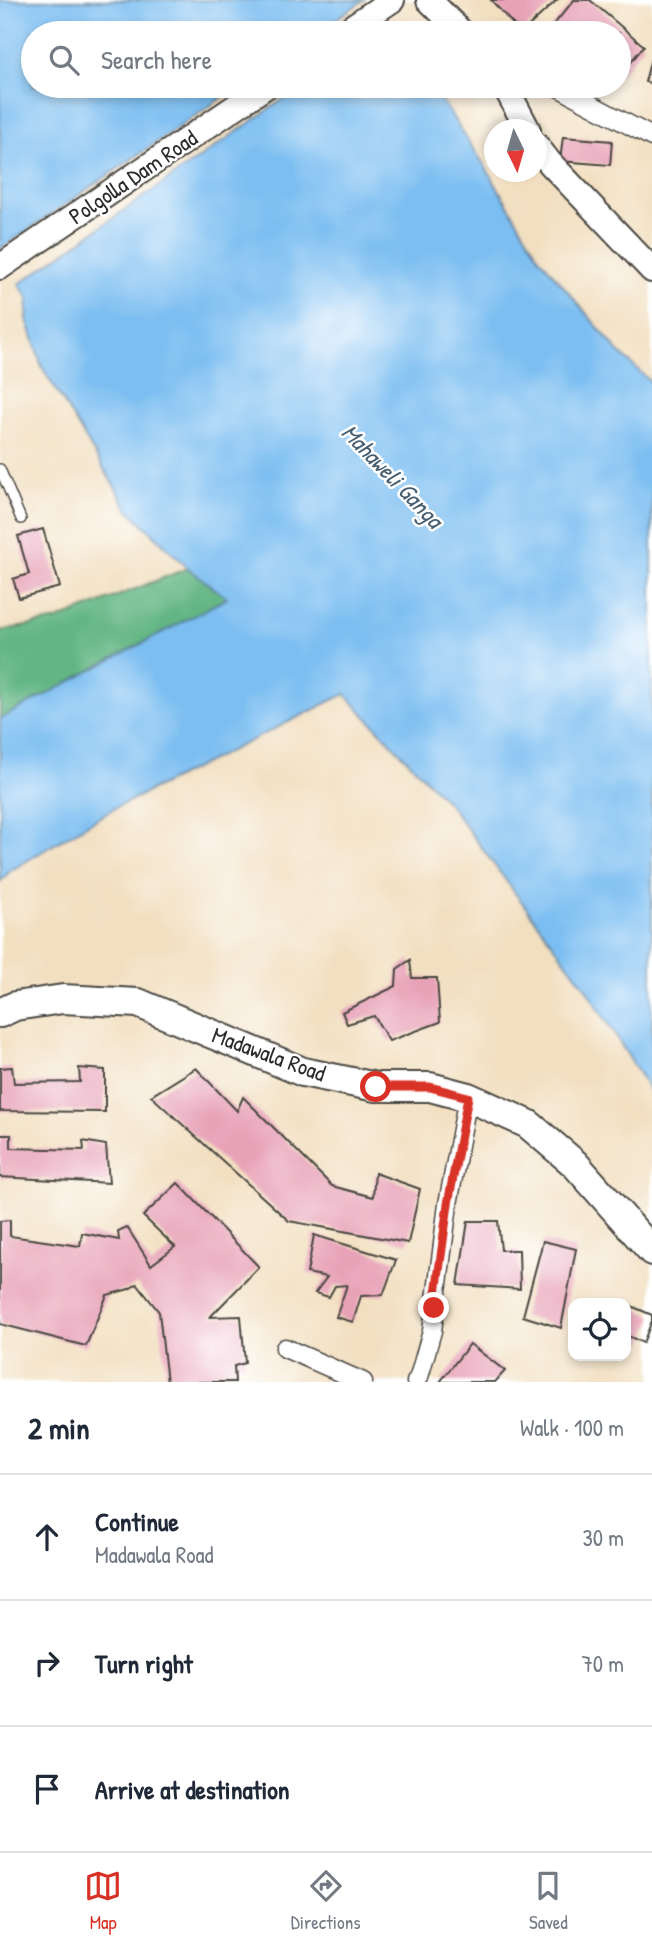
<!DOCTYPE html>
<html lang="en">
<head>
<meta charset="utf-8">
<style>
  body { margin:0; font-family:"Patrick Hand",sans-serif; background:#f6f6f7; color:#1f2937 }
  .controls { position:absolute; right:21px; bottom:21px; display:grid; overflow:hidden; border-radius:14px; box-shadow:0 4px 10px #0003 }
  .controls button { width:63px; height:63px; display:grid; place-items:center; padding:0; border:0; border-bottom:2px solid #e0e1e3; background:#fff; color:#1f2937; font:35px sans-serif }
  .compass { position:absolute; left:484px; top:119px; width:63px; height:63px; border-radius:50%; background:#fff; box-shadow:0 4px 10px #0003; rotate:175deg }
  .stop { position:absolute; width:21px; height:21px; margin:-16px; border:5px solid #d93025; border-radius:50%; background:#fff }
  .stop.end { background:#d93025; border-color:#fff; box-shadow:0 2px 7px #0008 }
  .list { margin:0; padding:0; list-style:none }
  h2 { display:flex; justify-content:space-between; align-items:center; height:91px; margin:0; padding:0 28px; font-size:30px }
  h2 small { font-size:23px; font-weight:400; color:#747a83 }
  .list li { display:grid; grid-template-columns:46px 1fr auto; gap:21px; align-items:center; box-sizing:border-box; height:126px; padding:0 28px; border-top:2px solid #e0e1e3 }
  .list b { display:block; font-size:26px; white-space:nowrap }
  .list p { margin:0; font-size:23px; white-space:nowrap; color:#747a83 }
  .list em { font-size:23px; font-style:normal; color:#747a83 }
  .icon { flex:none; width:38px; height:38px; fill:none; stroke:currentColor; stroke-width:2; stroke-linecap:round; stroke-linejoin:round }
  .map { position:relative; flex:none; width:652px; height:1382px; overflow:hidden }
  .search { position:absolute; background:#fff; box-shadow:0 4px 10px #0003; left:21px; right:21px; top:21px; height:77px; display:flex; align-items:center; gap:18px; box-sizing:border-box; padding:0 24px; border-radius:38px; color:#747a83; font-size:26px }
  .sheet { height:469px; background:#fff }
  nav { display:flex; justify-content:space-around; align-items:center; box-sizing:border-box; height:98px; border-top:2px solid #e0e1e3; background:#fff; font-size:19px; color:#747a83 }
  nav a { display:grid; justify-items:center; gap:4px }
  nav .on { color:#d93025 }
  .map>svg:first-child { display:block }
  .forest { fill:#64b684; stroke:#487058; stroke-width:2 }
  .water { fill:#7bbef1; stroke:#53748e; stroke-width:2 }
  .building { fill:#e8a2b8 }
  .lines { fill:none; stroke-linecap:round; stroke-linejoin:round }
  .lane-casing { stroke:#494641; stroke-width:12 }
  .street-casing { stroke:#494641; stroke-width:21 }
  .secondary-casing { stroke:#494641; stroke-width:28 }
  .primary-casing { stroke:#494641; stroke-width:32 }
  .lane { stroke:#fff; stroke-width:9 }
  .street { stroke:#fff; stroke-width:18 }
  .secondary { stroke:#fff; stroke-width:24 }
  .primary { stroke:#fff; stroke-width:28 }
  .route { stroke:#d93025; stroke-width:9 }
  .labels { text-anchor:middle; stroke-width:5; stroke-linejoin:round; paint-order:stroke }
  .street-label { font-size:23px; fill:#2b2b2b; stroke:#fff }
  .water-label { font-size:24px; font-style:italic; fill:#475e70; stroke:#fff }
</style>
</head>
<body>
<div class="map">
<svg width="652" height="1382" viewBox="0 0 652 1382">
  <rect width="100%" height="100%" fill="#fff"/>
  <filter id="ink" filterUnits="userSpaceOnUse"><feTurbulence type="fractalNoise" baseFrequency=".0143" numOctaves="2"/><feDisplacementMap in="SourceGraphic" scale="14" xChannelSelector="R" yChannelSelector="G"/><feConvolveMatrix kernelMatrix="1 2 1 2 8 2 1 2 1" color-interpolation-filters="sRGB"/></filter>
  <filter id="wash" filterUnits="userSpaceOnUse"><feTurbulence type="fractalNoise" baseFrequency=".00686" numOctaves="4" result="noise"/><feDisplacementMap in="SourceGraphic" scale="28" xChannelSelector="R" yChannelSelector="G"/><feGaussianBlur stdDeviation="1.57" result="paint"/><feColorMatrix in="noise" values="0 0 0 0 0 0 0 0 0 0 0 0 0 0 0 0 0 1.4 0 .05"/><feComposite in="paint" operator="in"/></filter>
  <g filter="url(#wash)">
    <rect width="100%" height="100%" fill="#f2dfc0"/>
    <!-- forest -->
    <polygon class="forest" points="188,568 228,598 0,719 0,631 57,620"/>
    <!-- water -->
    <g class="water">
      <polygon points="0,0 364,0 315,33 33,33 33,86 239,86 0,249"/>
      <polygon points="302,86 432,86 483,163 539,257 617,350 652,383 652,1094 585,987 449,804 345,694 113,809 10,871 0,882 0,719 227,598 188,568 129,510 42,367 27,319 28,298 19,284"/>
    </g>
    <g id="blocks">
      <!-- building -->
      <g class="building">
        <polygon points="491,0 557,0 521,33"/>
        <polygon points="574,0 590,0 644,46 619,76 619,33 556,33 550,29"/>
        <polygon points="651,58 652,58 652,83 645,82"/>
        <polygon points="563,137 612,141 610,165 560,161"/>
        <polygon points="43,529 60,587 19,598 13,579 29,574 18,536"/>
        <polygon points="410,960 412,978 437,978 440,1022 389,1041 374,1016 347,1024 342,1012 396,986 397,969"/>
        <polygon points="12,1067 14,1083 80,1082 79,1068 105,1070 105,1112 0,1111 0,1068"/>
        <polygon points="196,1068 237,1111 243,1097 332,1186 373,1197 375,1173 420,1189 408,1243 289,1221 151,1096"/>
        <polygon points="0,1135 11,1135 11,1148 84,1150 83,1141 106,1145 109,1183 0,1177"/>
        <polygon points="178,1183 259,1267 210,1317 241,1316 245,1363 234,1366 235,1382 167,1382 159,1312 137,1284 129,1289 107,1295 86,1346 0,1324 0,1221 10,1220 10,1236 80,1246 82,1233 119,1240 118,1231 127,1227 151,1265 175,1247 143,1216"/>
        <polygon points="468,1221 498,1221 501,1250 519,1250 520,1289 458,1285"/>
        <polygon points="314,1235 396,1260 383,1295 361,1296 353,1322 336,1317 347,1285 335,1286 329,1297 315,1293 327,1277 307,1273"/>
        <polygon points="543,1241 576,1249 561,1328 523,1316"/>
        <polygon points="631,1306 652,1315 652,1321 643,1343 626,1335 626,1319"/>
        <polygon points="470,1344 505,1371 495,1382 440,1382"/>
      </g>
    </g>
  </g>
  <g filter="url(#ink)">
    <use href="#blocks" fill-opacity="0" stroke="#494641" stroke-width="2"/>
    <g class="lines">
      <!-- lane casing -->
      <g class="lane-casing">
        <polyline id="lane" points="0,469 21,519"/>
      </g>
      <!-- street casing -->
      <g class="street-casing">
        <g id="street">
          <polyline points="556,86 652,137"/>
          <polyline points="285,1348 363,1382"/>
          <polyline points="416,1382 419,1377 432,1331 448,1204 468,1097"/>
        </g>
      </g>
      <!-- secondary casing -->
      <g class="secondary-casing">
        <g id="secondary">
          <polyline points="429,0 462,33"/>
          <polyline points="343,33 392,0"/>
          <polyline points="505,86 528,130"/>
          <polyline points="536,145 550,163 652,270"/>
          <polyline points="0,267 266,86"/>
        </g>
      </g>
      <!-- primary casing -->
      <g class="primary-casing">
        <polyline id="primary" points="0,1013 15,1006 63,999 138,1003 303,1072 376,1087 430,1087 468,1097 528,1124 575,1164 652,1251"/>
      </g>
      <!-- lane -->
      <use href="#lane" class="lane"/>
      <!-- street -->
      <use href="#street" class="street"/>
      <!-- secondary -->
      <use href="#secondary" class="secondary"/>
      <!-- primary -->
      <use href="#primary" class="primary"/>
    </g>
  </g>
  <g class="lines" filter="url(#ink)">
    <!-- route -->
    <polyline class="route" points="376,1087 430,1087 468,1097 448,1204 434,1308"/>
  </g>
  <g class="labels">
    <!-- street labels -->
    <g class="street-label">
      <text transform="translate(133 177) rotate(-34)" y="8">Polgolla Dam Road</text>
      <text transform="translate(269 1054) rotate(20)" y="8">Madawala Road</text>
    </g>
    <!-- water labels -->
    <g class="water-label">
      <text transform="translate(392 476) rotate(46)" y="8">Mahaweli Ganga</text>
    </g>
  </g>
</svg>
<div class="controls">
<button><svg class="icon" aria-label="locate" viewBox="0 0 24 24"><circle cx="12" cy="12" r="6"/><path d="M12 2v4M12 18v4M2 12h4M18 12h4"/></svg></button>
</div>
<svg class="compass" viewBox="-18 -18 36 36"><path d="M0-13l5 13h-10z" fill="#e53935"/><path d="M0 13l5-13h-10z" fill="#747a83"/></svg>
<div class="stop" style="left:376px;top:1087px"></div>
<div class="stop end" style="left:434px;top:1308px"></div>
<div class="search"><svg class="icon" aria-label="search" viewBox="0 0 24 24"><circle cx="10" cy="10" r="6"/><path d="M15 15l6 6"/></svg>Search here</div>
</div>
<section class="sheet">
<h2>2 min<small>Walk · 100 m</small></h2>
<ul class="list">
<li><svg class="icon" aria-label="ahead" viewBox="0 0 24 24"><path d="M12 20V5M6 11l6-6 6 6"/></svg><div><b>Continue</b><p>Madawala Road</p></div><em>30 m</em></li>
<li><svg class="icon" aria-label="right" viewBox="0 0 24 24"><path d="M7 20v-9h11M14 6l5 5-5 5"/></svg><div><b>Turn right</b></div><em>70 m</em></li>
<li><svg class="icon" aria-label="arrive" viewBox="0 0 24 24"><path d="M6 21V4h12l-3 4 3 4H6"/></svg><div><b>Arrive at destination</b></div></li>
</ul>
</section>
<nav>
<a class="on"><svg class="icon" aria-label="map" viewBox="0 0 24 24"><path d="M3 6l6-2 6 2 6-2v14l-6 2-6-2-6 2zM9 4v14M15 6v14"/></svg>Map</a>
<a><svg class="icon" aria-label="directions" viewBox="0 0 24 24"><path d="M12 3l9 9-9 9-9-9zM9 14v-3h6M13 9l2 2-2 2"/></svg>Directions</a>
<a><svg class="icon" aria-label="saved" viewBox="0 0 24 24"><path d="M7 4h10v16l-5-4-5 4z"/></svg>Saved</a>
</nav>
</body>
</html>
